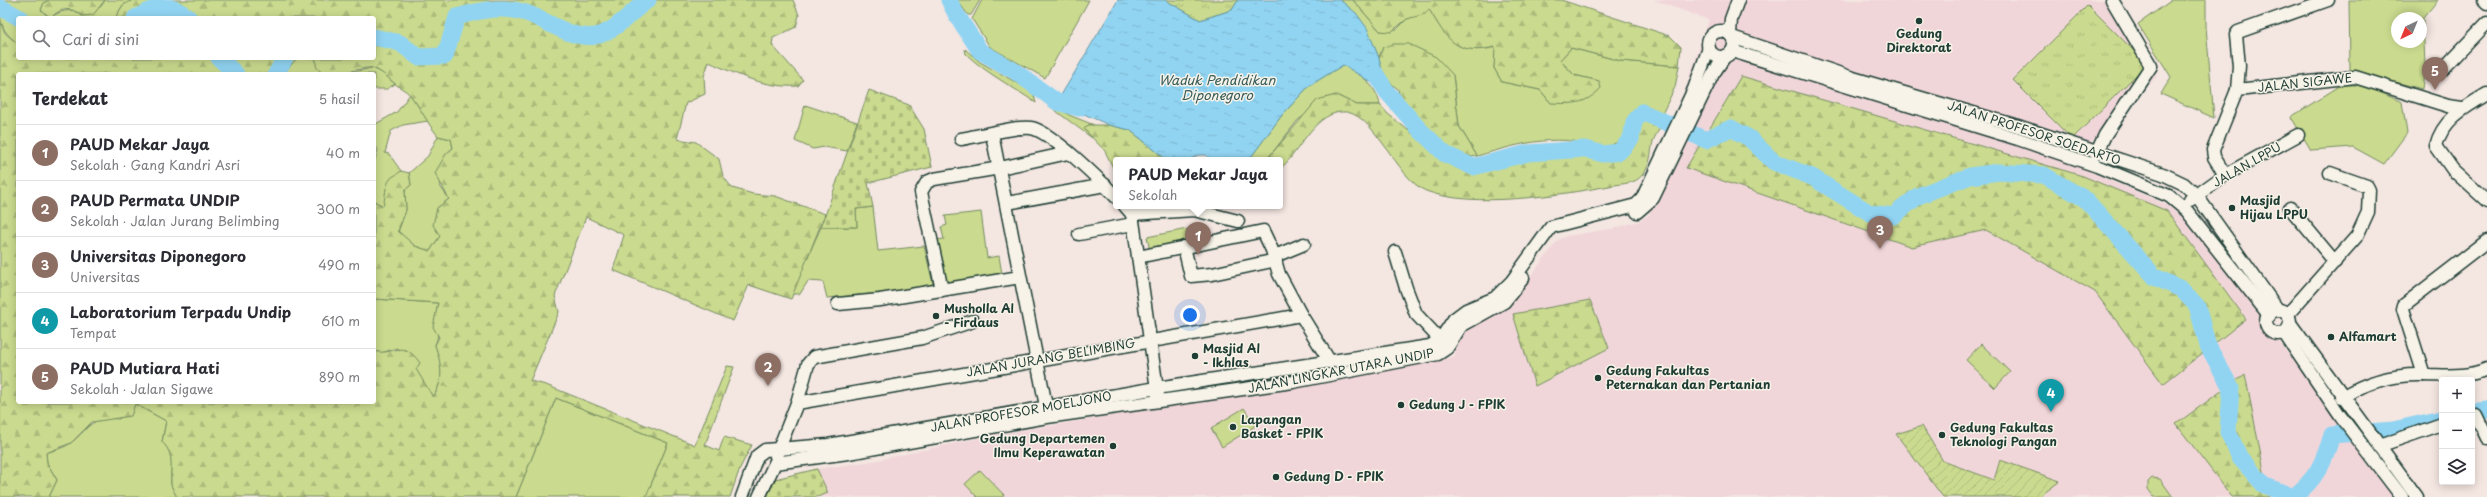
<!DOCTYPE html>
<html lang="id">
<head>
<meta charset="utf-8">
<style>
  body { margin:0; font-family:"Playpen Sans",sans-serif; background:#f7f7f7; color:#2b2b33 }
  .controls { position:absolute; right:12px; bottom:12px; display:grid; overflow:hidden; border-radius:4px; box-shadow:0 2px 10px #0003 }
  .controls button { width:36px; height:36px; display:grid; place-items:center; padding:0; border:0; border-bottom:1px solid #e1e1e2; background:#fff; color:#2b2b33; font:20px sans-serif }
  .compass { position:absolute; left:2391px; top:12px; width:36px; height:36px; border-radius:50%; background:#fff; box-shadow:0 2px 10px #0003; rotate:223deg }
  .you { position:absolute; left:1190px; top:315px; width:14px; height:14px; margin:-10px; border:3px solid #fff; border-radius:50%; background:#1a73e8; box-shadow:0 0 0 6px #1a73e833 }
  .badge { display:grid; place-items:center; width:26px; height:26px; border-radius:50%; background:#1f3d34; color:#fff; font-size:13px; font-weight:700 }
  .pin { position:absolute; translate:-50% -33px; filter:drop-shadow(0 1px 2px #0008) }
  .pin::after { content:''; position:absolute; top:21px; width:14px; height:12px; background:inherit; clip-path:polygon(0 0,100% 0,50% 100%) }
  .popup { position:absolute; left:1113px; top:157px; width:170px; height:52px; box-sizing:border-box; display:grid; place-content:center; border-radius:4px; background:#fff; filter:drop-shadow(0 1px 3px #0005); font-size:13px; white-space:nowrap; color:#7c7c81 }
  .popup b { font-size:15px; color:#2b2b33 }
  .popup::after { content:''; position:absolute; left:50%; top:100%; margin-left:-8px; border:8px solid transparent; border-top-color:#fff }
  .list { margin:0; padding:0; list-style:none }
  h2 { display:flex; justify-content:space-between; align-items:center; height:52px; margin:0; padding:0 16px; font-size:17px }
  h2 small { font-size:13px; font-weight:400; color:#7c7c81 }
  .list li { display:grid; grid-template-columns:26px 1fr auto; gap:12px; align-items:center; box-sizing:border-box; height:56px; padding:0 16px; border-top:1px solid #e1e1e2 }
  .list b { display:block; font-size:15px; white-space:nowrap }
  .list p { margin:0; font-size:13px; white-space:nowrap; color:#7c7c81 }
  .list em { font-size:13px; font-style:normal; color:#7c7c81 }
  .icon { flex:none; width:22px; height:22px; fill:none; stroke:currentColor; stroke-width:2; stroke-linecap:round; stroke-linejoin:round }
  .map { position:relative; flex:none; width:2487px; height:497px; overflow:hidden }
  .search { position:absolute; background:#fff; box-shadow:0 2px 10px #0003; left:16px; top:16px; width:360px; height:44px; display:flex; align-items:center; gap:10px; box-sizing:border-box; padding:0 14px; border-radius:4px; color:#7c7c81; font-size:15px }
  .panel { position:absolute; background:#fff; box-shadow:0 2px 10px #0003; left:16px; top:72px; width:360px; height:332px; border-radius:4px }
  .map>svg:first-child { display:block }
  .built { fill:#f1d6d9 }
  .grass { fill:#cada8e; stroke:#748c61; fill-rule:evenodd }
  .forest { fill:url(#forest-firs); stroke:#748c61 }
  .cemetery { fill:url(#cemetery-stones); stroke:#748c61 }
  .park { fill:url(#park-tufts); stroke:#748c61 }
  .garden { fill:url(#garden-furrows); stroke:#748c61 }
  .water { fill:url(#water-ripples); stroke:#6398a6 }
  .lines { fill:none; stroke-linecap:round; stroke-linejoin:round }
  .river { stroke:#91d4f2; stroke-width:17 }
  .minor-casing { stroke:#1f3d34; stroke-width:15 }
  .minor { stroke:#f7f3e8; stroke-width:12 }
  .poi-dot { fill:#1f3d34; stroke:#f7f3e8; stroke-width:1.5 }
  .labels { text-anchor:middle; stroke-width:3; stroke-linejoin:round; paint-order:stroke }
  .poi-label { font-size:12px; font-weight:bold; fill:#1f3d34; stroke:#f7f3e8; text-anchor:start }
  .street-label { font-size:12px; fill:#1f3d34; stroke:#f7f3e8 }
  .water-label { font-size:13px; font-style:italic; fill:#365b5a; stroke:#f7f3e8 }
</style>
</head>
<body>
<div class="map">
<svg width="2487" height="497" viewBox="0 0 2487 497">
  <defs>
    <pattern id="forest-firs" width="22" height="20" patternUnits="userSpaceOnUse"><rect width="22" height="20" fill="#cada8e"/><path d="M5 1l3.5 6h-7zM16 11l3.5 6h-7z" fill="#adbc7b"/></pattern>
    <pattern id="cemetery-stones" width="16" height="16" patternUnits="userSpaceOnUse"><rect width="16" height="16" fill="#cada8e"/><path d="M2 7V4a2 2 0 0 1 4 0v3zM10 15v-3a2 2 0 0 1 4 0v3z" fill="#adbc7b"/></pattern>
    <pattern id="park-tufts" width="24" height="20" patternUnits="userSpaceOnUse"><rect width="24" height="20" fill="#cada8e"/><path d="M3 7l-1-3M5 7V3M7 7l1-3M15 17l-1-3M17 17v-4M19 17l1-3" fill="none" stroke="#adbc7b"/></pattern>
    <pattern id="garden-furrows" width="10" height="10" patternUnits="userSpaceOnUse"><rect width="10" height="10" fill="#cada8e"/><path d="M-1 1l2-2M0 10L10 0M9 11l2-2" fill="none" stroke="#adbc7b"/></pattern>
    <pattern id="water-ripples" width="26" height="14" patternUnits="userSpaceOnUse"><rect width="26" height="14" fill="#91d4f2"/><path d="M2 4q2-2 4 0t4 0M15 11q2-2 4 0t4 0" fill="none" stroke="#7db7d0"/></pattern>
  </defs>
  <rect width="100%" height="100%" fill="#f4e6e1"/>
  <filter id="ink" filterUnits="userSpaceOnUse"><feTurbulence type="fractalNoise" baseFrequency=".025" numOctaves="2"/><feDisplacementMap in="SourceGraphic" scale="8" xChannelSelector="R" yChannelSelector="G"/><feConvolveMatrix kernelMatrix="1 2 1 2 8 2 1 2 1" color-interpolation-filters="sRGB"/></filter>
  <g filter="url(#ink)">
    <!-- built -->
    <polygon class="built" points="1654,0 2106,0 2157,76 2070,163 2167,205 2186,220 2211,250 2395,497 767,497 775,479 817,469 873,461 983,437 1424,364 1455,356 1454,342 1456,334 1515,297 1558,240 1567,236 1616,228 1639,221 1650,214 1637,204 1683,96 1709,20"/>
    <!-- grass -->
    <g class="grass">
      <path d="M0,0H49L44,3L41,10L50,18H18V44C0,29 0,23 0,0Z"/>
      <path d="M105,0H133L123,5L115,18H51C69,0 95,23 105,0Z"/>
      <polygon points="957,0 980,0 971,15 968,15"/>
      <polygon points="982,0 1089,0 1045,78 990,47 972,19"/>
      <path d="M1340,0H1353L1380,31L1397,29L1407,19L1429,9C1446,38 1458,57 1496,47L1494,68L1502,82L1540,90L1551,103L1599,81L1574,75L1560,60L1571,48L1621,61L1679,66L1675,87L1662,114L1640,106L1629,122L1625,138L1606,148C1557,133 1525,142 1477,156L1459,126L1453,75L1383,47L1379,58C1368,31 1362,18 1340,0Z"/>
      <polygon points="2172,0 2206,0 2206,27 2214,118 2161,94 2171,77 2138,24"/>
      <path d="M2349,0H2438L2423,18L2425,65L2422,89L2350,70ZM2397,18H2421V42H2397Z"/>
      <path d="M965,49L980,62L1033,92L1036,103C1012,86 987,74 966,54Z"/>
      <polygon points="297,58 316,58 320,70 331,74 283,74"/>
      <path d="M1343,65C1360,73 1377,86 1380,105H1357L1336,95L1298,120L1268,158L1256,160L1251,157L1282,115L1309,86Z"/>
      <polygon points="372,68 383,73 395,84 387,89 374,89 374,74 344,74"/>
      <polygon points="2341,85 2364,85 2402,102 2407,133 2384,164 2353,147 2311,150 2291,117"/>
      <polygon points="410,94 428,121 403,125 391,131 385,153 389,154 401,171 386,189 386,197 383,206 374,201 374,163 378,150 374,143 374,125 397,112"/>
      <polygon points="1046,99 1069,115 1094,125 1088,125 1085,129 1092,138 1044,102"/>
      <polygon points="805,105 857,122 847,151 824,147 813,149 795,141"/>
      <polygon points="438,136 451,139 453,148 446,154 440,186 449,199 437,208 440,236 430,251 415,246 398,232 406,210 405,189 411,185 409,173 428,156"/>
      <polygon points="873,207 878,251 924,246 934,288 827,298 823,282 808,281 800,294 791,294 821,227 857,227 856,209"/>
      <polygon points="981,212 987,258 999,256 1002,274 948,286 943,281 936,240 944,239 941,227 947,225 945,216"/>
      <polygon points="1187,229 1189,243 1150,251 1147,237"/>
      <path d="M374,299L438,303C433,318 442,331 435,345C442,365 445,378 433,397L397,348L381,353L374,351Z"/>
      <polygon points="1981,344 2010,372 1995,388 1966,360"/>
      <polygon points="556,398 668,443 646,497 516,497"/>
      <path d="M135,404L166,421L162,442C176,454 170,466 171,483C171,487 175,493 177,497H49L57,480L47,463L46,453C54,450 65,448 72,442C90,427 91,416 119,419Z"/>
      <polygon points="1244,408 1255,426 1222,447 1211,428"/>
      <polygon points="980,470 1004,495 1003,497 977,497 965,484"/>
      <polygon points="2152,478 2160,479 2173,497 2154,497 2148,489 2148,482"/>
    </g>
    <!-- forest -->
    <g class="forest">
      <path d="M49,0H105L93,15L82,16C72,7 61,7 51,18L41,10L44,3Z"/>
      <path d="M133,0H793L799,15L796,27L773,38L772,45L803,80L798,86C765,88 738,75 709,62L704,76L705,94L686,103L677,139L696,142L719,159L723,176L732,188L753,194L775,196L825,214L791,299L749,285L733,321L613,270L624,235L586,217L555,296L559,312L530,381L546,385L695,445L727,366L734,367L705,445L719,451L724,437L752,445L740,468L730,497H646L668,443L556,398L516,497H177C175,493 171,487 171,483C170,467 175,454 162,442L166,421L135,404L131,416L92,422L71,443L46,453L47,463L57,480L49,497H0V21L5,33L18,44V58H297L283,74H18V402H374V351C393,357 402,337 420,363L416,369L433,397C445,380 441,363 435,345L439,337L433,327L438,303L374,299V201L383,206C386,197 384,186 391,178C393,176 398,174 401,171L409,173L411,185L405,190L406,210L398,231L415,246L430,251L440,236L433,225L437,208L449,199L435,173L446,154L453,148L451,139L438,136C427,124 421,107 410,95C406,90 398,87 393,82C387,77 381,71 373,68C363,65 311,88 316,58H374V18H115L123,5Z"/>
      <path d="M1353,0H1561L1670,36L1681,47L1679,66L1621,61L1571,48L1560,60L1574,75L1599,81L1601,88C1585,105 1573,104 1551,103L1540,90L1502,82L1494,68L1495,47C1456,56 1447,40 1429,9L1425,14L1407,19L1391,32L1380,31Z"/>
      <path d="M1394,44H1409L1436,57L1453,75L1459,126L1477,156C1451,164 1401,113 1398,89L1384,79L1379,58L1383,47Z"/>
      <polygon points="1741,76 2083,176 2167,211 2246,319 2163,384 2095,292 1986,230 1912,247 1686,168"/>
      <path d="M1336,95L1357,105H1380L1388,114L1444,159L1474,174C1511,163 1543,153 1583,156C1594,157 1609,161 1620,155C1632,149 1639,131 1642,120L1661,125C1659,130 1655,136 1653,141C1650,156 1651,169 1638,179C1632,184 1617,184 1609,186C1559,195 1473,209 1426,191C1396,179 1373,107 1340,112C1312,116 1299,153 1280,169V160H1263L1268,158L1317,100Z"/>
      <polygon points="1088,125 1109,125 1130,130 1167,160 1116,160 1116,174 1105,151 1084,129"/>
      <polygon points="1590,300 1609,348 1535,386 1513,314"/>
      <polygon points="2245,374 2269,497 2232,497 2176,424"/>
    </g>
    <!-- cemetery -->
    <g class="cemetery">
      <polygon points="869,90 909,105 924,129 932,167 868,183 873,207 856,209 857,227 821,227"/>
      <polygon points="817,469 828,493 817,497 767,497 775,479"/>
    </g>
    <!-- park -->
    <g class="park">
      <polygon points="1165,0 1238,0 1232,10 1200,20"/>
      <polygon points="2088,5 2147,64 2072,139 2013,80"/>
    </g>
    <!-- garden -->
    <polygon class="garden" points="1922,426 1943,461 1994,480 2000,460 2060,481 2039,497 1943,497 1896,434"/>
    <!-- water -->
    <polygon class="water" points="1118,0 1165,0 1200,20 1232,10 1238,0 1340,0 1356,13 1367,28 1379,58 1387,92 1343,65 1309,86 1282,115 1251,157 1243,160 1211,160 1206,155 1198,155 1189,160 1167,160 1130,130 1109,125 1057,102"/>
    <g class="lines">
      <!-- river -->
      <g class="river">
        <polyline points="949,0 956,14 980,51 1013,70 1057,102 1079,108"/>
        <polyline points="0,7 20,18"/>
        <path d="M135,18C158,7 167,0 189,18"/>
        <path d="M374,37L400,43L418,57L445,56L457,17C480,10 502,5 526,13C547,20 571,40 595,36C616,32 631,11 648,0"/>
        <polyline points="219,58 236,74"/>
        <path d="M1375,73L1387,92L1420,130L1445,154L1473,167L1528,153L1585,149L1603,154L1619,152L1631,139L1634,122L1642,112L1706,140L1731,128L1749,138L1774,162L1812,177L1870,213L1893,216L1918,196L1970,176L1999,172L2044,175L2085,199L2155,277L2181,289L2197,306L2208,346L2231,388L2228,432L2240,458L2264,485L2293,497C2316,480 2324,462 2332,435L2393,430L2442,419"/>
        <polyline points="276,74 285,58"/>
        <polyline points="2472,412 2487,410"/>
      </g>
      <!-- minor casing -->
      <g class="minor-casing">
        <g id="minor">
          <polyline points="2484,0 2487,3"/>
          <circle cx="1721" cy="44" r="13"/>
          <polyline points="1730,34 1731,19 1738,0"/>
          <polyline points="1732,37 1853,78 2021,127 2163,174 2184,184 2197,196 2278,310"/>
          <polyline points="1732,51 2018,139 2097,166 2169,196 2187,211 2269,315"/>
          <polyline points="2443,69 2487,23"/>
          <polyline points="2237,90 2239,66 2236,35 2238,32 2328,0"/>
          <path d="M2487,94C2465,107 2442,120 2436,146L2453,170L2487,201"/>
          <polyline points="992,134 1046,406"/>
          <path d="M961,139C979,136 1014,126 1031,128C1049,130 1102,182 1116,197"/>
          <polyline points="2096,154 2105,135 2151,66 2112,0"/>
          <polyline points="2225,175 2214,157 2213,150 2237,90 2355,77 2448,106 2462,108"/>
          <polyline points="2190,200 2225,175 2298,135"/>
          <polyline points="1007,203 1105,185"/>
          <polyline points="1125,206 1132,214 1158,396"/>
          <polyline points="2290,208 2335,262"/>
          <polyline points="1637,212 1653,198 1713,74 1725,56"/>
          <polyline points="1132,214 1194,210 1238,221"/>
          <polyline points="1079,234 1133,224"/>
          <polyline points="1184,247 1191,276 1212,274 1276,260"/>
          <polyline points="1395,252 1406,288 1416,314 1445,345"/>
          <polyline points="1275,256 1304,244"/>
          <polyline points="1138,257 1263,231 1272,250 1279,274 1301,315"/>
          <polyline points="942,290 921,192 927,182 934,179 1000,168 1068,153"/>
          <polyline points="838,304 880,300 1020,277"/>
          <circle cx="2278" cy="322" r="12"/>
          <polyline points="2287,315 2357,236 2368,212 2369,190 2367,186 2330,173"/>
          <polyline points="2290,323 2417,497"/>
          <polyline points="2284,333 2341,417 2402,497"/>
          <polyline points="2424,375 2403,309 2404,305 2487,241"/>
          <path d="M2342,397C2368,381 2393,374 2423,375C2445,375 2466,378 2487,369"/>
          <polyline points="797,403 808,364 814,357 922,338 973,321"/>
          <polyline points="2476,415 2487,438"/>
          <polyline points="2379,446 2442,424"/>
          <polyline points="776,456 797,403 1301,315 1330,362"/>
          <polyline points="742,497 757,456 765,450 828,445 1157,388 1430,346 1440,340 1454,319 1466,310 1495,298 1512,281 1551,227 1636,205 1642,199 1694,89 1709,48"/>
          <polyline points="759,497 775,463 848,453 1047,417 1293,382 1438,354 1447,348 1461,326 1504,302 1523,278"/>
        </g>
      </g>
      <!-- minor -->
      <use href="#minor" class="minor"/>
    </g>
  </g>
  <!-- markers -->
  <g class="poi-dot">
    <circle cx="1919" cy="21" r="4"/>
    <circle cx="2232" cy="208" r="4"/>
    <circle cx="936" cy="316" r="4"/>
    <circle cx="2331" cy="337" r="4"/>
    <circle cx="1195" cy="356" r="4"/>
    <circle cx="1598" cy="378" r="4"/>
    <circle cx="1401" cy="405" r="4"/>
    <circle cx="1233" cy="427" r="4"/>
    <circle cx="1942" cy="435" r="4"/>
    <circle cx="1113" cy="446" r="4"/>
    <circle cx="1276" cy="477" r="4"/>
  </g>
  <g class="labels">
    <!-- poi labels -->
    <g class="poi-label">
      <text x="1919" y="38" text-anchor="middle">Gedung<tspan x="1919" dy="14">Direktorat</tspan></text>
      <text x="2240" y="205">Masjid<tspan x="2240" dy="14">Hijau LPPU</tspan></text>
      <text x="944" y="313">Musholla Al<tspan x="944" dy="14">- Firdaus</tspan></text>
      <text x="2339" y="341">Alfamart</text>
      <text x="1203" y="353">Masjid Al<tspan x="1203" dy="14">- Ikhlas</tspan></text>
      <text x="1606" y="375">Gedung Fakultas<tspan x="1606" dy="14">Peternakan dan Pertanian</tspan></text>
      <text x="1409" y="409">Gedung J - FPIK</text>
      <text x="1241" y="424">Lapangan<tspan x="1241" dy="14">Basket - FPIK</tspan></text>
      <text x="1950" y="432">Gedung Fakultas<tspan x="1950" dy="14">Teknologi Pangan</tspan></text>
      <text x="1105" y="443" text-anchor="end">Gedung Departemen<tspan x="1105" dy="14">Ilmu Keperawatan</tspan></text>
      <text x="1284" y="481">Gedung D - FPIK</text>
    </g>
    <!-- street labels -->
    <g class="street-label">
      <text transform="translate(2305 83) rotate(-6)" y="4">JALAN SIGAWE</text>
      <text transform="translate(2034 133) rotate(18)" y="4">JALAN PROFESOR SOEDARTO</text>
      <text transform="translate(2247 165) rotate(-30)" y="4">JALAN LPPU</text>
      <text transform="translate(1051 358) rotate(-10)" y="4">JALAN JURANG BELIMBING</text>
      <text transform="translate(1341 371) rotate(-11)" y="4">JALAN LINGKAR UTARA UNDIP</text>
      <text transform="translate(1021 412) rotate(-10)" y="4">JALAN PROFESOR MOELJONO</text>
    </g>
    <!-- water labels -->
    <g class="water-label">
      <text x="1217" y="85">Waduk Pendidikan<tspan x="1217" dy="15">Diponegoro</tspan></text>
    </g>
  </g>
</svg>
<div class="controls">
<button>+</button>
<button>−</button>
<button><svg class="icon" aria-label="layers" viewBox="0 0 24 24"><path d="M12 4l9 5-9 5-9-5zM3 14l9 5 9-5"/></svg></button>
</div>
<svg class="compass" viewBox="-18 -18 36 36"><path d="M0-13l5 13h-10z" fill="#e53935"/><path d="M0 13l5-13h-10z" fill="#7c7c81"/></svg>
<div class="you"></div>
<div class="pin badge" style="left:1198px;top:255px;background:#8d6e63">1</div>
<div class="popup"><b>PAUD Mekar Jaya</b>Sekolah</div>
<div class="pin badge" style="left:768px;top:386px;background:#8d6e63">2</div>
<div class="pin badge" style="left:1880px;top:249px;background:#8d6e63">3</div>
<div class="pin badge" style="left:2051px;top:412px;background:#0f9aa8">4</div>
<div class="pin badge" style="left:2435px;top:90px;background:#8d6e63">5</div>
<div class="search"><svg class="icon" aria-label="search" viewBox="0 0 24 24"><circle cx="10" cy="10" r="6"/><path d="M15 15l6 6"/></svg>Cari di sini</div>
<section class="panel">
<h2>Terdekat<small>5 hasil</small></h2>
<ul class="list">
<li><span class="badge" style="background:#8d6e63">1</span><div><b>PAUD Mekar Jaya</b><p>Sekolah · Gang Kandri Asri</p></div><em>40 m</em></li>
<li><span class="badge" style="background:#8d6e63">2</span><div><b>PAUD Permata UNDIP</b><p>Sekolah · Jalan Jurang Belimbing</p></div><em>300 m</em></li>
<li><span class="badge" style="background:#8d6e63">3</span><div><b>Universitas Diponegoro</b><p>Universitas</p></div><em>490 m</em></li>
<li><span class="badge" style="background:#0f9aa8">4</span><div><b>Laboratorium Terpadu Undip</b><p>Tempat</p></div><em>610 m</em></li>
<li><span class="badge" style="background:#8d6e63">5</span><div><b>PAUD Mutiara Hati</b><p>Sekolah · Jalan Sigawe</p></div><em>890 m</em></li>
</ul>
</section>
</div>
</body>
</html>
